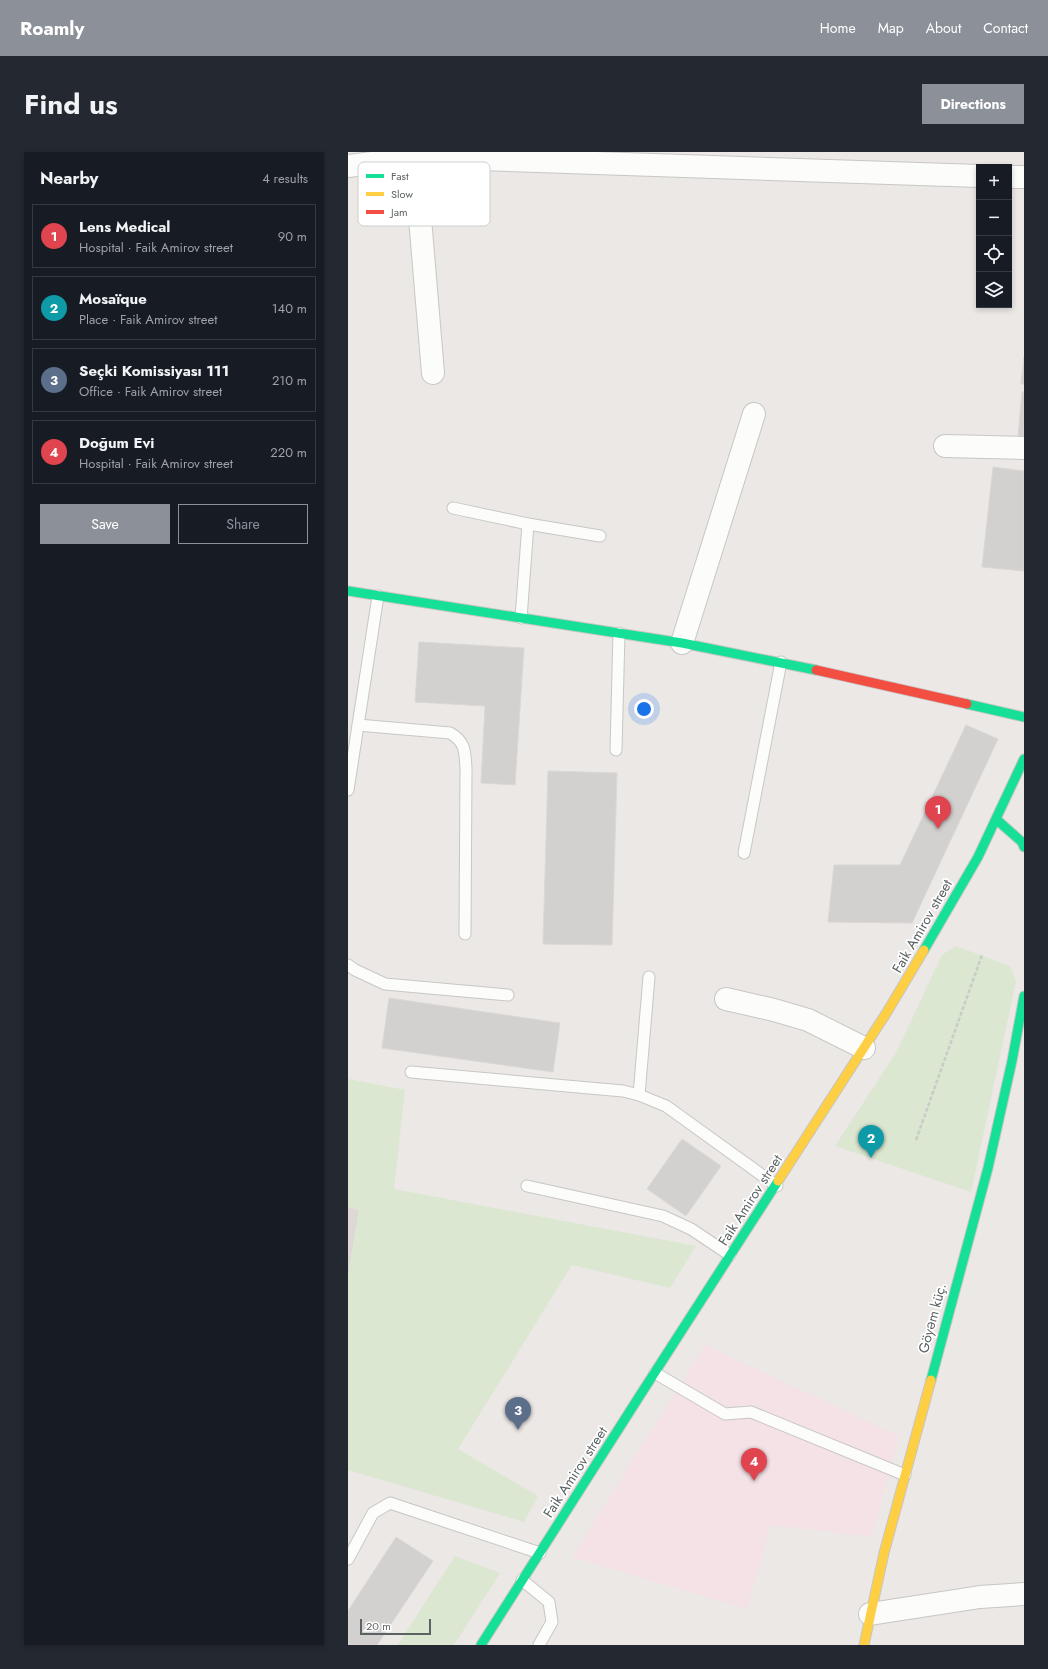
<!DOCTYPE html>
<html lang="en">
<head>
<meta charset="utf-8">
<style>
  body { margin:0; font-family:Jost,sans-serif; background:#242831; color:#f1f3f6 }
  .controls { position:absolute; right:12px; top:12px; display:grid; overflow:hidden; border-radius:0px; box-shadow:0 2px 6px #0003 }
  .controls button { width:36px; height:36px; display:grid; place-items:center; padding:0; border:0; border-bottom:1px solid #363941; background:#171b24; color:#f1f3f6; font:20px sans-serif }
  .scale { position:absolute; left:12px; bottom:10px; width:71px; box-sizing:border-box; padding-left:4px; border:2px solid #5b6264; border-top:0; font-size:11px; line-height:14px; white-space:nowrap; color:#5b6264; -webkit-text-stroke:3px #fff; paint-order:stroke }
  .you { position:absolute; left:296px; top:557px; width:14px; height:14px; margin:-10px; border:3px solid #fff; border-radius:50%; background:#1a73e8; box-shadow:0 0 0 6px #1a73e833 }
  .badge { display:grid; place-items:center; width:26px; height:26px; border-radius:50%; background:#8c9099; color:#fff; font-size:13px; font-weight:700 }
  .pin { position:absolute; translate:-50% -33px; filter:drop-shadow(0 1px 2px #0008) }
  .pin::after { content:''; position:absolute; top:21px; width:14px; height:12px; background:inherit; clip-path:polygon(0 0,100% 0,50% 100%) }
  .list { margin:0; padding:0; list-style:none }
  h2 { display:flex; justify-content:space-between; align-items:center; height:52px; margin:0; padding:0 16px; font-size:17px }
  h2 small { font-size:13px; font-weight:400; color:#9ea1a6 }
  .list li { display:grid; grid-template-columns:26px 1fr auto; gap:12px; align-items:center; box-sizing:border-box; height:64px; margin:0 8px 8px; padding:0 8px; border:1px solid #363941; border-radius:0px }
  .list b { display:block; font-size:15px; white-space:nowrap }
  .list p { margin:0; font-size:13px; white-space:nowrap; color:#9ea1a6 }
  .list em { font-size:13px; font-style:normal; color:#9ea1a6 }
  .actions { display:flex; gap:8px; padding:12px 16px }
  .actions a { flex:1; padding:9px 0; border:1px solid #8c9099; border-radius:0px; text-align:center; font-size:14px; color:#8c9099 }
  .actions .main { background:#8c9099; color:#fff }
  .icon { flex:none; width:22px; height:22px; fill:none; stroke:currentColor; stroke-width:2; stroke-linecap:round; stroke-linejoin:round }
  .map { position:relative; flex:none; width:676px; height:1493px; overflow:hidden; border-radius:0px }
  header { display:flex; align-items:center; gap:24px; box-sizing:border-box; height:56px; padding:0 20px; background:#8c9099; color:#fff }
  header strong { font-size:19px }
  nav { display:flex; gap:22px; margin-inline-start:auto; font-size:14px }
  .intro { display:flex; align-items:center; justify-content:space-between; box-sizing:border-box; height:96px; padding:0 24px }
  h1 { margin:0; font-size:28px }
  .button { padding:10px 18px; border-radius:0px; background:#8c9099; color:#fff; font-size:14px; font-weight:700 }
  main { display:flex; gap:24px; padding:0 24px }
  aside { flex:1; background:#171b24; border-radius:0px; box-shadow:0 2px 6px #0003 }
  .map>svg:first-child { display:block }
  .education { fill:#ddd8d5 }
  .medical { fill:#f4e2e7 }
  .green { fill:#dbe7d0 }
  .building { fill:#d3d0d0; stroke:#dad7d5 }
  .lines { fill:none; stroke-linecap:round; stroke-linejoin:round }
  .lane-casing { stroke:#c7c7c6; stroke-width:13 }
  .street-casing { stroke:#c7c7c6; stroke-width:24 }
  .fast-casing { stroke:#c5c6c6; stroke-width:11 }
  .slow-casing { stroke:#c5c6c6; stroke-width:11 }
  .jam-casing { stroke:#c5c6c6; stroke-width:11 }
  .path { stroke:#c6cdc7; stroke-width:2.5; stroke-dasharray:4 2; stroke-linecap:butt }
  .lane { stroke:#fcfcfb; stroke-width:11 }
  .street { stroke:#fcfcfb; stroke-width:22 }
  .fast { stroke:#16e098; stroke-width:9 }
  .slow { stroke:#ffcf43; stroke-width:9 }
  .jam { stroke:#f24e42; stroke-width:9 }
  .labels { text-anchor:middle; stroke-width:3.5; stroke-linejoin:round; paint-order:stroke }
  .street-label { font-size:14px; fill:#5b6264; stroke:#fff }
  .key { fill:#fff; stroke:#ced0d0; stroke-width:1 }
  .key-label { font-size:11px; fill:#5b6264 }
</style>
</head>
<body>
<header>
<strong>Roamly</strong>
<nav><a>Home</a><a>Map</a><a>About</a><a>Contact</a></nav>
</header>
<div class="intro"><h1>Find us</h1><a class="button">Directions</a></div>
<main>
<aside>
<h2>Nearby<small>4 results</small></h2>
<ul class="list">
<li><span class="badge" style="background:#e0444e">1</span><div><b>Lens Medical</b><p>Hospital · Faik Amirov street</p></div><em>90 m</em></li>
<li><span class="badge" style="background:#0f9aa8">2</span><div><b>Mosaïque</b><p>Place · Faik Amirov street</p></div><em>140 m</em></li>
<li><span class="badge" style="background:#5c6f8a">3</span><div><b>Seçki Komissiyası 111</b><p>Office · Faik Amirov street</p></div><em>210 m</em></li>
<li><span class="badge" style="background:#e0444e">4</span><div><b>Doğum Evi</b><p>Hospital · Faik Amirov street</p></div><em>220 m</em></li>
</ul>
<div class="actions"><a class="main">Save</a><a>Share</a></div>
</aside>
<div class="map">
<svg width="676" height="1493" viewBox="0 0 676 1493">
  <rect width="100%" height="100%" fill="#ebe8e6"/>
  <!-- education -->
  <polygon class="education" points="0,1055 11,1058 0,1124"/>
  <!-- medical -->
  <polygon class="medical" points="357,1193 551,1284 524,1385 423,1373 399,1457 224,1405"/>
  <!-- green -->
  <g class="green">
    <polygon points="608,794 662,814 668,829 623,1040 487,994 548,901 594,803"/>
    <polygon points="0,927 57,938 46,1037 348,1094 322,1136 224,1113 110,1297 190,1344 176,1370 0,1318 0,1124 11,1058 0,1055"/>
    <polygon points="107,1404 152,1421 106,1493 50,1493"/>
  </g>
  <!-- building -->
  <g class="building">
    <polygon points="676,205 676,232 673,232"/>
    <polygon points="674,240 676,240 676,285 670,285"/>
    <polygon points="645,315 676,319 676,419 634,415"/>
    <polygon points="71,490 176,496 167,633 133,631 137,554 67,550"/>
    <polygon points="618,573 650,587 564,771 480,770 486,713 552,713"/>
    <polygon points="200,619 269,621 264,793 195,792"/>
    <polygon points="41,846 212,871 205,920 34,896"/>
    <polygon points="334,987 373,1014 338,1064 299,1037"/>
    <polygon points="48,1385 85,1409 29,1493 0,1493 0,1459"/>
  </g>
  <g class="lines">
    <!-- lane casing -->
    <g class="lane-casing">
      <g id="lane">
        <polyline points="105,356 180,372 252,384"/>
        <polyline points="173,466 180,372"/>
        <path d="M10,573L102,581C118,590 117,601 118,617L117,782"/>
        <polyline points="268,598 271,481"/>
        <polyline points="0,638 30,444"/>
        <polyline points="396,701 433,510"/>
        <polyline points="0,813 7,818 37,832 160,843"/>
        <polyline points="63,920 275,939 291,943 318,954 429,1034"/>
        <polyline points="291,943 301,825"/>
        <polyline points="179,1034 315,1064 343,1077 382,1103"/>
        <polyline points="307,1221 377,1262 403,1260 557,1323"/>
        <polyline points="0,1407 25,1361 42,1351 192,1401"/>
        <polyline points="174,1428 201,1450 204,1470 191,1493"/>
      </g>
    </g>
    <!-- street casing -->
    <g class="street-casing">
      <g id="street">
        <polyline points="67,7 85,221"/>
        <polyline points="0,14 32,10 100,6 631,24"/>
        <polyline points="661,25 676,25"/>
        <polyline points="597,294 676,296"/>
        <polyline points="334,491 406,262"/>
        <polyline points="378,847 426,858 460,868 516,896"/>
        <polyline points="522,1462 632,1445 676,1442"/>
      </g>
    </g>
    <!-- fast casing -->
    <g class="fast-casing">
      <g id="fast">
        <polyline points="0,439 334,491 468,518"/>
        <polyline points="619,552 676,565"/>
        <polyline points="649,668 674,690 676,695"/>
        <polyline points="576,798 630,705 676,607"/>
        <polyline points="583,1228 640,1016 664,909 676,844"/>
        <polyline points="133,1493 289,1248 430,1029"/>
      </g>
    </g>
    <!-- slow casing -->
    <g class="slow-casing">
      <g id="slow">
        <polyline points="430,1029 539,860 576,798"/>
        <polyline points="516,1493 536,1401 583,1228"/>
      </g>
    </g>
    <!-- jam casing -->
    <g class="jam-casing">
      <polyline id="jam" points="468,518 619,552"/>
    </g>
    <!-- path -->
    <polyline class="path" points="568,988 634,803"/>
    <!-- lane -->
    <use href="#lane" class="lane"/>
    <!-- street -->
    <use href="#street" class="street"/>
    <!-- fast -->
    <use href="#fast" class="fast"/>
    <!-- slow -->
    <use href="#slow" class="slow"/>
    <!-- jam -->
    <use href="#jam" class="jam"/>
  </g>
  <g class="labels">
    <!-- street labels -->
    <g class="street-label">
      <text transform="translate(574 774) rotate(-60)" y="5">Faik Amirov street</text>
      <text transform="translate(402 1048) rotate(-57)" y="5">Faik Amirov street</text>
      <text transform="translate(584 1166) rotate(-75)" y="5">Göyəm küç.</text>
      <text transform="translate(227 1320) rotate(-57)" y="5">Faik Amirov street</text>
    </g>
  </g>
  <!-- legend -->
  <rect x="10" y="10" width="132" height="64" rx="6" class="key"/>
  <rect x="18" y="22" width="18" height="4" fill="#16e098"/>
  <rect x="18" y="40" width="18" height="4" fill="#ffcf43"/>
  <rect x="18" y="58" width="18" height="4" fill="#f24e42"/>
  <g class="key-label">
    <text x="43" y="28">Fast</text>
    <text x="43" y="46">Slow</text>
    <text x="43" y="64">Jam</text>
  </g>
</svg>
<div class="controls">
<button>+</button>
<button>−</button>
<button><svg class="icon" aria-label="locate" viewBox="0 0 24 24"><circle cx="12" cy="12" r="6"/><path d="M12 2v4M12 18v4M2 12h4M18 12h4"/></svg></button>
<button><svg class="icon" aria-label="layers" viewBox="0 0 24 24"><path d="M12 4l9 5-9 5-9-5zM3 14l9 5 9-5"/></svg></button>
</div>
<div class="scale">20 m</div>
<div class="you"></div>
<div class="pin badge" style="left:590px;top:677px;background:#e0444e">1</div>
<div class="pin badge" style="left:523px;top:1006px;background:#0f9aa8">2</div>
<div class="pin badge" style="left:170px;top:1278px;background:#5c6f8a">3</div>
<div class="pin badge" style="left:406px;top:1329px;background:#e0444e">4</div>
</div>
</main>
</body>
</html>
